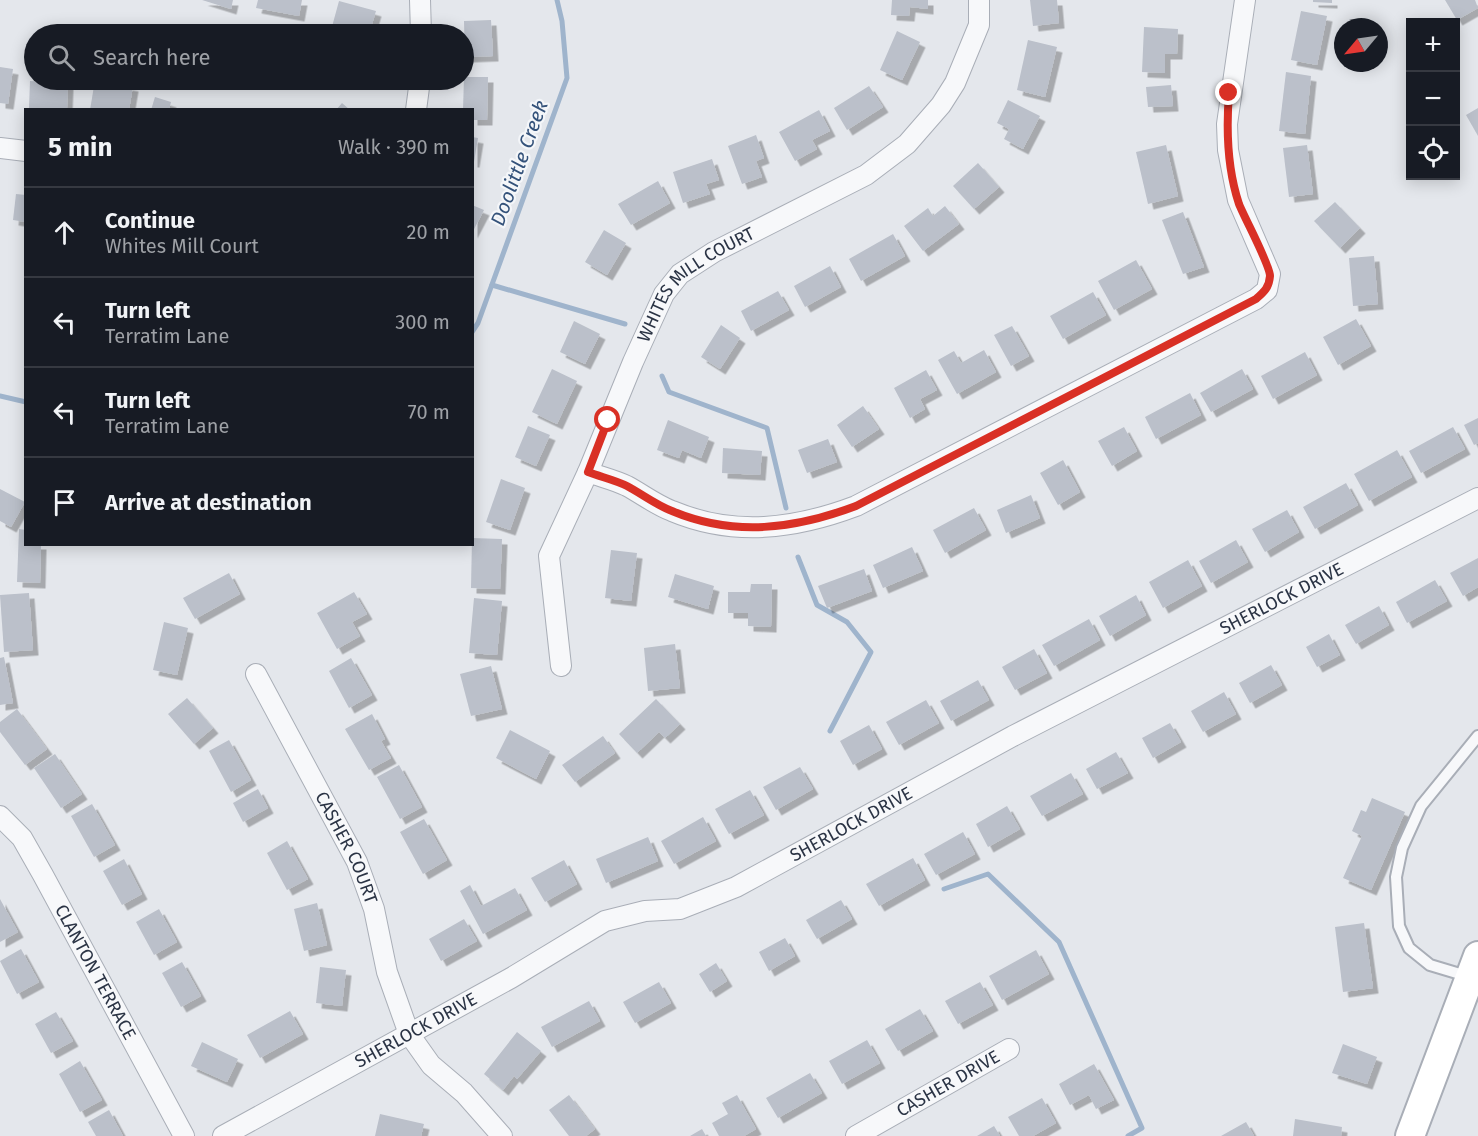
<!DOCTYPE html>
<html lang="en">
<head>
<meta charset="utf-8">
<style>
  body { margin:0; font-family:"Fira Sans",sans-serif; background:#242831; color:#f1f3f6 }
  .controls { position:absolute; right:18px; top:18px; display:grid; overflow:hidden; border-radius:0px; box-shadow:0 3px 15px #0003 }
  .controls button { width:54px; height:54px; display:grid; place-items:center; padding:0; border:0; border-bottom:2px solid #363941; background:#171b24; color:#f1f3f6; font:30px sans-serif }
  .compass { position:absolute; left:1334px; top:18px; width:54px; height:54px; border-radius:50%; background:#171b24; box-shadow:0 3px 15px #0003; rotate:241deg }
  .stop { position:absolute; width:18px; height:18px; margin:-14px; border:4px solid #d93025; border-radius:50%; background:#fff }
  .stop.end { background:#d93025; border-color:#fff; box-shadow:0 2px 6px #0008 }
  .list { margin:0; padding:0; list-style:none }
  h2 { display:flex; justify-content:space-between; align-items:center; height:78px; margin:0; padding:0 24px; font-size:26px }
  h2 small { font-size:20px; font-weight:400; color:#9ea1a6 }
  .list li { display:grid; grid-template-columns:39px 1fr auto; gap:18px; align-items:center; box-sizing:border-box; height:90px; padding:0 24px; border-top:2px solid #363941 }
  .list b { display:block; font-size:22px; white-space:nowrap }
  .list p { margin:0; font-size:20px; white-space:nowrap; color:#9ea1a6 }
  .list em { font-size:20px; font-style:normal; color:#9ea1a6 }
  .icon { flex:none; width:33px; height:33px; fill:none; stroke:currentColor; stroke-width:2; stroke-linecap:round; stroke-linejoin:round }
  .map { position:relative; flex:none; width:1478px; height:1136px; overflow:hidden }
  .search { position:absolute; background:#171b24; box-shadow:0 3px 15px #0003; left:24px; top:24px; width:450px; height:66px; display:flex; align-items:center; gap:15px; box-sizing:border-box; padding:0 21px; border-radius:33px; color:#9ea1a6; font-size:22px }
  .panel { position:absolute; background:#171b24; box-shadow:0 3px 15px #0003; left:24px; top:108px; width:450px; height:438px; border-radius:0px }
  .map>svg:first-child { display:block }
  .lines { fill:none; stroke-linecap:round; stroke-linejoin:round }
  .stream { stroke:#9fb4cc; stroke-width:5 }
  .building { fill:#bbc0ca; filter:url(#shadow) }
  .lane-casing { stroke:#a9aeb7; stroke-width:14 }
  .street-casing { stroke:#a9aeb7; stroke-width:22 }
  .secondary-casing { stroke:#a9aeb7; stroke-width:32 }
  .lane { stroke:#f7f8fa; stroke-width:10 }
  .street { stroke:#f7f8fa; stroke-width:20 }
  .secondary { stroke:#fff; stroke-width:28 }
  .route { stroke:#d93025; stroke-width:8 }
  .labels { text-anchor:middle; stroke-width:4.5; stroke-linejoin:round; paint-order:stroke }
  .street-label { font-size:18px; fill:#2b3445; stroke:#f4f6f9 }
  .water-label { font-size:20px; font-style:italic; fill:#34527a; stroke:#f4f6f9 }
</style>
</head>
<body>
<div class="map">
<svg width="1478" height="1136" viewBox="0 0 1478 1136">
  <defs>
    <filter id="shadow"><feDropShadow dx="5.5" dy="5.5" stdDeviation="0" flood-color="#0004"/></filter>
  </defs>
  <rect width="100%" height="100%" fill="#e4e7ec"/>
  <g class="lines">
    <!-- stream -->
    <g class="stream">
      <polyline points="492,285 625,324"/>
      <polyline points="472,332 478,323 567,78 562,21 557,0"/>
      <polyline points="662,376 669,392 767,428 786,508"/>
      <polyline points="0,396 26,402"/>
      <polyline points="798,557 817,605 847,622 871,652 830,731"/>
      <polyline points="944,889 988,874 1059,942 1142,1128 1128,1136"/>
    </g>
  </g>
  <!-- building -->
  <g class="building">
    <polygon points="202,0 233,0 231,9"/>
    <polygon points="258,0 302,0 299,16 256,8"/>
    <polygon points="892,0 928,0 928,9 910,7 909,16 891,15"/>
    <polygon points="1030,0 1057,0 1059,23 1033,26"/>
    <polygon points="1313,0 1332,0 1332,3 1313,2"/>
    <polygon points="1445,0 1475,0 1478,8 1457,20"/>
    <polygon points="339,1 376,11 369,34 330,34"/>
    <polygon points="1301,11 1327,16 1317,65 1291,60"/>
    <polygon points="491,20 493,56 465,57 464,21"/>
    <polygon points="1144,27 1178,29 1177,54 1165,54 1165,73 1142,72"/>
    <polygon points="897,31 920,42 902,80 880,70"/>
    <polygon points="1028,40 1057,47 1045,97 1017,90"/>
    <polygon points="0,67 13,69 8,104 0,103"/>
    <polygon points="1286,72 1311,76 1305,134 1279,131"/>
    <polygon points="464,77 488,77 487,120 472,120 472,110 463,110"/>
    <polygon points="95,80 133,86 129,110 90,110"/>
    <polygon points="30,81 68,83 67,109 29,108"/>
    <polygon points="1171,85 1173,106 1148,107 1146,87"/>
    <polygon points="869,86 883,107 847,130 834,108"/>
    <polygon points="155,97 171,102 169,110 151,110"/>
    <polygon points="1008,100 1040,116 1023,149 1004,139 1009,129 997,123"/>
    <polygon points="342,103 350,110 336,110"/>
    <polygon points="1478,108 1478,136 1466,115"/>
    <polygon points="819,110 830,131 812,140 817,149 795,161 779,132"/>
    <polygon points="756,135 764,158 756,161 762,177 742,184 728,146"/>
    <polygon points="472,137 478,138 474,162 472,162"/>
    <polygon points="1166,145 1178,196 1148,204 1136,152"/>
    <polygon points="1307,145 1313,194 1289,197 1283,148"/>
    <polygon points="712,159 719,180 706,184 710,194 683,203 673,172"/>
    <polygon points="978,163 999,187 974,209 953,186"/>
    <polygon points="658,181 670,203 631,225 618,204"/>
    <polygon points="16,194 26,195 26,222 13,220"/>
    <polygon points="1335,202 1360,228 1340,248 1314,221"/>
    <polygon points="472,205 484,210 472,233"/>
    <polygon points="945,206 959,224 923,251 904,226 928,208 933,216"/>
    <polygon points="1183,212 1204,267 1183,274 1162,220"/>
    <polygon points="604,230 626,243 607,275 585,262"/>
    <polygon points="893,234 905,256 861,281 849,259"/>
    <polygon points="1374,256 1378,304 1353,306 1349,258"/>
    <polygon points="1136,260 1152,289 1114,310 1098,281"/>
    <polygon points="830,266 841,287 805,307 794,286"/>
    <polygon points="778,291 789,310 751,331 741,311"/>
    <polygon points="1093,292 1106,315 1063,339 1050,316"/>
    <polygon points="1356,319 1371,346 1338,365 1323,337"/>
    <polygon points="574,321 600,334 585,364 560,352"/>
    <polygon points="721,325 740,338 720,369 701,357"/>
    <polygon points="1012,326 1029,356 1011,366 994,335"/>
    <polygon points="984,350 996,372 957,394 938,360 954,351 961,363"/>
    <polygon points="1305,352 1317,375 1273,399 1261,376"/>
    <polygon points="552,369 577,381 557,424 532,412"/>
    <polygon points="1242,369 1253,389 1211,412 1200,393"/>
    <polygon points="926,370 937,390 920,399 925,409 910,418 894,388"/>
    <polygon points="1190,393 1201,415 1156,439 1145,417"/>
    <polygon points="863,406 879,429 852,447 837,425"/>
    <polygon points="1478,418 1478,443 1474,445 1464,425"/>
    <polygon points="668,420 709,437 701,458 682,450 679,458 657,450"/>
    <polygon points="528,426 550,435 536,466 515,457"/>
    <polygon points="1124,427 1137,451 1112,466 1098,441"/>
    <polygon points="1453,427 1465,449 1421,473 1409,451"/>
    <polygon points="828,439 837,462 807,473 798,450"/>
    <polygon points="723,448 762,451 760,475 722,473"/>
    <polygon points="1397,450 1412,477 1369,501 1354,474"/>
    <polygon points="1063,460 1080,492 1058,505 1040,473"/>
    <polygon points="501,479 525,488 510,530 486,522"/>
    <polygon points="1346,483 1358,505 1315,529 1303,507"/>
    <polygon points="0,489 25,502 11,527 0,521"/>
    <polygon points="1031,495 1040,518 1006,533 997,510"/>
    <polygon points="974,508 986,530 945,553 933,530"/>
    <polygon points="1287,510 1299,532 1265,552 1252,529"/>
    <polygon points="19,529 26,530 26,544 41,544 40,583 17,582"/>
    <polygon points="472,538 502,539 500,589 471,588"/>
    <polygon points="1236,540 1248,562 1211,583 1199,561"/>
    <polygon points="912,547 923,571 883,588 873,565"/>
    <polygon points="611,550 637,553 631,601 605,598"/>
    <polygon points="1478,558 1478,587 1463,596 1450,573"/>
    <polygon points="1188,560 1202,586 1163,608 1149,582"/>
    <polygon points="864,569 872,591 827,608 818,586"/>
    <polygon points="229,573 240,594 195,619 183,598"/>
    <polygon points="675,574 714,586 708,609 668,597"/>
    <polygon points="1435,580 1447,601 1407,623 1396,602"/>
    <polygon points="751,584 772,584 771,627 748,626 748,613 728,613 728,592 750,592"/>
    <polygon points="354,592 367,614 352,622 360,636 337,649 317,613"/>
    <polygon points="29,593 33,650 4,652 0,595"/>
    <polygon points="1136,595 1146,615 1110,636 1099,616"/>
    <polygon points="474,598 502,601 497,655 469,653"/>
    <polygon points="1379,606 1389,625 1356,644 1345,625"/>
    <polygon points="1089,619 1100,640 1054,666 1042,645"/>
    <polygon points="164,622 188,628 177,675 153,670"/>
    <polygon points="1329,634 1340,655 1317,667 1306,647"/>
    <polygon points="675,644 680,688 648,691 644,648"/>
    <polygon points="1034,649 1047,673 1015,690 1002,667"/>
    <polygon points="4,657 13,703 0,705 0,658"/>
    <polygon points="351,658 372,695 349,708 329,671"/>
    <polygon points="1271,665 1282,685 1250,703 1239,683"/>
    <polygon points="491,666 502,709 471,716 460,674"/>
    <polygon points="978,680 989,700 951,721 940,701"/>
    <polygon points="1224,692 1236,714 1203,732 1191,711"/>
    <polygon points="187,698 213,728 194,744 168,714"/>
    <polygon points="656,699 680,724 665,738 659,732 637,753 619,734"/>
    <polygon points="926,700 939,723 899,745 886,722"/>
    <polygon points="17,709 47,749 25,765 0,732 0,722"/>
    <polygon points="372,714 385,739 381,741 391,758 369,770 345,729"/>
    <polygon points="1170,723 1181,742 1153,758 1142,738"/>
    <polygon points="869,725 882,749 853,765 840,741"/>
    <polygon points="510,730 550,751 536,779 496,758"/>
    <polygon points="603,736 615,753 575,782 562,765"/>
    <polygon points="229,740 251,780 231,792 209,751"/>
    <polygon points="1116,752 1128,773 1097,789 1086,769"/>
    <polygon points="55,754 82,794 61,808 34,768"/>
    <polygon points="399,765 422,807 400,819 377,777"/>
    <polygon points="800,767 813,789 776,810 763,787"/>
    <polygon points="1071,773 1083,794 1042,816 1030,796"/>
    <polygon points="258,789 268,808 243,822 233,803"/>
    <polygon points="750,790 764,815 729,834 715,809"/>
    <polygon points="1372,798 1405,812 1371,890 1343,878 1362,836 1352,831 1361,810 1366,812"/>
    <polygon points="92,804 115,845 94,857 71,816"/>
    <polygon points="1007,806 1020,829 988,847 976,824"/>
    <polygon points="703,817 716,841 674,864 661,841"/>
    <polygon points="424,819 447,860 423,874 400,832"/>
    <polygon points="963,832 975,854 936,875 924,854"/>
    <polygon points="648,837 658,861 606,883 596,859"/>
    <polygon points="287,841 308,879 287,890 267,853"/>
    <polygon points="913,858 925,880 879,906 866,884"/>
    <polygon points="124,859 142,894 122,905 103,871"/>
    <polygon points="564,860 577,884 545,902 531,878"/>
    <polygon points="470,885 481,906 515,888 527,910 483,934 460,891"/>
    <polygon points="0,899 18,932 0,942"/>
    <polygon points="841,900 852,919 817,939 806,920"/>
    <polygon points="317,903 327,945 304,951 294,909"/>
    <polygon points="159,909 177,942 154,955 136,922"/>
    <polygon points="464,919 477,941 441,961 429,939"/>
    <polygon points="1364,923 1373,988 1343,992 1335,927"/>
    <polygon points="785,938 795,956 769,971 759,952"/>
    <polygon points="21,949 39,982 17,994 0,961"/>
    <polygon points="1036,950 1049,974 1002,1000 989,976"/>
    <polygon points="182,962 201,996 181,1007 162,973"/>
    <polygon points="716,963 727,981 710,992 699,974"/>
    <polygon points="320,967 346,970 342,1006 316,1003"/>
    <polygon points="659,982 671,1003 635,1023 623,1002"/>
    <polygon points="980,982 993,1005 958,1024 945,1001"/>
    <polygon points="589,1001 600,1021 552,1047 541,1027"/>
    <polygon points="920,1009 933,1031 898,1051 885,1029"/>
    <polygon points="290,1011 303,1034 260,1058 247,1035"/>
    <polygon points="56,1012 73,1041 51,1053 35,1024"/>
    <polygon points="517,1032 541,1051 517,1079 514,1076 503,1090 484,1074"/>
    <polygon points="867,1040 880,1063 842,1084 829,1061"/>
    <polygon points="202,1042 238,1059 227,1082 191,1066"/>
    <polygon points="1343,1044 1377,1057 1367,1084 1332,1073"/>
    <polygon points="80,1061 102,1100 80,1112 59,1074"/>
    <polygon points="1094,1064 1114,1100 1096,1109 1089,1095 1070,1105 1059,1084"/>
    <polygon points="810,1073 822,1093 778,1118 766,1098"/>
    <polygon points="569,1095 595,1129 586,1136 569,1136 549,1110"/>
    <polygon points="737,1095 756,1129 744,1136 719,1136 712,1123 728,1114 722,1103"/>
    <polygon points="1042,1098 1056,1123 1033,1136 1019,1136 1008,1117"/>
    <polygon points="109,1110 123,1136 96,1136 88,1122"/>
    <polygon points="380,1114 424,1124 421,1136 375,1136"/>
    <polygon points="1295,1119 1342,1127 1341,1136 1293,1136"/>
    <polygon points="1246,1122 1254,1136 1221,1136"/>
    <polygon points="994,1126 1000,1136 977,1136"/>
    <polygon points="702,1129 706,1136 690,1136"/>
  </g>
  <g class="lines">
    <!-- lane casing -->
    <g class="lane-casing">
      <polyline id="lane" points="1470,977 1430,965 1409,948 1399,926 1396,877 1402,848 1421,806 1478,736"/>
    </g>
    <!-- street casing -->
    <g class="street-casing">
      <g id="street">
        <polyline points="420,0 421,34"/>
        <polyline points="416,110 420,80"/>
        <polyline points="0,148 26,151"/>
        <path d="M588,472C601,477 615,480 627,486C642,494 656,505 672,511C734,537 795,529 856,506L1256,299L1267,290L1270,274L1238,200L1228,150L1227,124L1245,0"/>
        <path id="s1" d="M561,666L549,556L588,472L633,362L664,294L680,274L714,252L866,175L907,144L941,105L955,83L979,25V0"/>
        <path id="s2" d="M256,674L357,862L374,909L387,972L409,1034L431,1065L464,1093L502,1136"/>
        <path id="s3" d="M0,816L22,838L43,875L184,1136"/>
        <path id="s4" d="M223,1136L511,978L605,921L645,911L680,909L736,887L1013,736L1478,498"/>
        <path id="s5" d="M856,1136L1009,1049"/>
      </g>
    </g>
    <!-- secondary casing -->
    <g class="secondary-casing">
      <polyline id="secondary" points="1410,1136 1478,956"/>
    </g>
    <!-- lane -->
    <use href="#lane" class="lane"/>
    <!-- street -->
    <use href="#street" class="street"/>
    <!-- secondary -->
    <use href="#secondary" class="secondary"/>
  </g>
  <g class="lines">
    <!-- route -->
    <path class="route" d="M608,420L588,472C601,477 615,480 627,486C642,494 656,505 672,511C734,537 795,529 856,506L1256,299C1264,292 1269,288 1270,276C1270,265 1245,219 1239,204C1227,168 1226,131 1229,93"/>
  </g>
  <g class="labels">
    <!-- street labels -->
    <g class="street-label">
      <text dy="6" stroke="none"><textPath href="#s1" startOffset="426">WHITES MILL COURT</textPath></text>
      <text dy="6" stroke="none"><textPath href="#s4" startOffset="1192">SHERLOCK DRIVE</textPath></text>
      <text dy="6" stroke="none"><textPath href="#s4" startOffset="706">SHERLOCK DRIVE</textPath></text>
      <text dy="6" stroke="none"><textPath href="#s2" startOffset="196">CASHER COURT</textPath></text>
      <text dy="6" stroke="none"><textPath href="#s3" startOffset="184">CLANTON TERRACE</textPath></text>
      <text dy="6" stroke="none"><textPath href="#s4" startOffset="220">SHERLOCK DRIVE</textPath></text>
      <text dy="6" stroke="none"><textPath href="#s5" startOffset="106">CASHER DRIVE</textPath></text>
    </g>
    <!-- water labels -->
    <g class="water-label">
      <text transform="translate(519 163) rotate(-70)" y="7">Doolittle Creek</text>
    </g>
  </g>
</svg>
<div class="controls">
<button>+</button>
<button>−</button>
<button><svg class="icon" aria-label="locate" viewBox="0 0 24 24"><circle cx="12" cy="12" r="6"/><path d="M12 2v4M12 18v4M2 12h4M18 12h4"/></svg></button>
</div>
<svg class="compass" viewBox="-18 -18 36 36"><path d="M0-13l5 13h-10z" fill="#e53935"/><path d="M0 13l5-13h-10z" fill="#9ea1a6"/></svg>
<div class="stop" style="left:608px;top:420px"></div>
<div class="stop end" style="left:1229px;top:93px"></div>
<div class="search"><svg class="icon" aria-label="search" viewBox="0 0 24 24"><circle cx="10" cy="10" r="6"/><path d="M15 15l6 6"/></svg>Search here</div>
<section class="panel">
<h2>5 min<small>Walk · 390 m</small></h2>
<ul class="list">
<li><svg class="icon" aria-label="ahead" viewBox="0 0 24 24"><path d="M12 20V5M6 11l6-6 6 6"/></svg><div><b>Continue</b><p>Whites Mill Court</p></div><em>20 m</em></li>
<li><svg class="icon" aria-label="left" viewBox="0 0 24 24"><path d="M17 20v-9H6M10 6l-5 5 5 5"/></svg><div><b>Turn left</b><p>Terratim Lane</p></div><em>300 m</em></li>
<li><svg class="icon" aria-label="left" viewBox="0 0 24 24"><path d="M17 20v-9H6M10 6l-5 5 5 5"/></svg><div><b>Turn left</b><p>Terratim Lane</p></div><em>70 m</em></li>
<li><svg class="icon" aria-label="arrive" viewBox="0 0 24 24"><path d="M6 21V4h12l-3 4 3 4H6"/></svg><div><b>Arrive at destination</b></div></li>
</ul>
</section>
</div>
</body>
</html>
